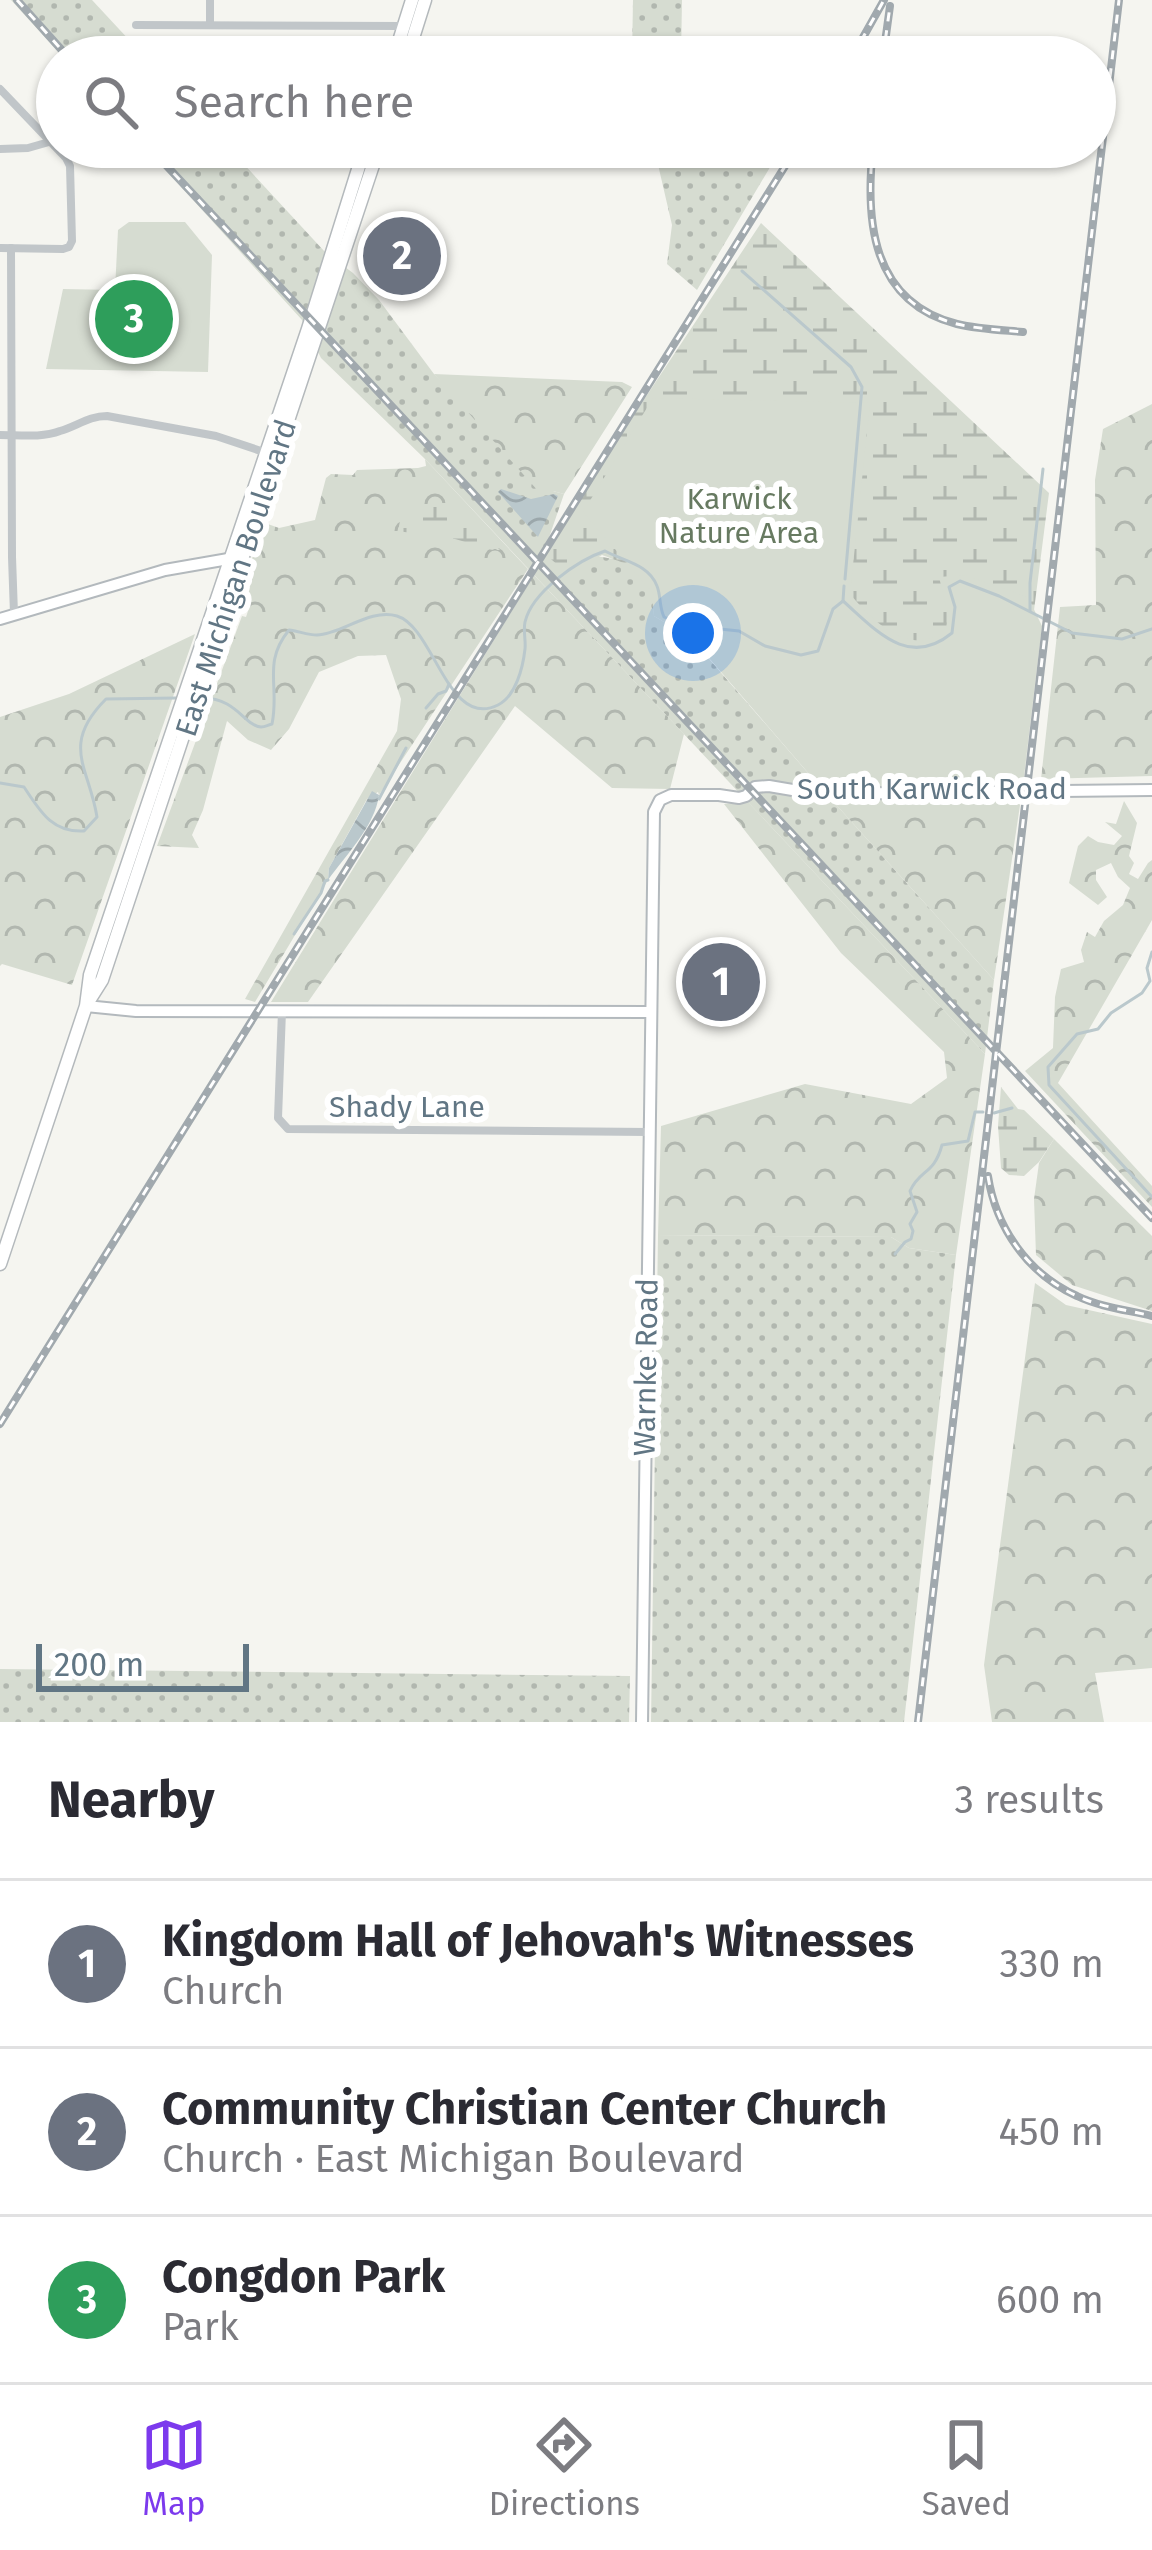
<!DOCTYPE html>
<html lang="en">
<head>
<meta charset="utf-8">
<style>
  body { margin:0; font-family:"Fira Sans",sans-serif; background:#f2f2f3; color:#2b2b33 }
  .scale { position:absolute; left:36px; bottom:30px; width:213px; box-sizing:border-box; padding-left:12px; border:6px solid #617684; border-top:0; font-size:33px; line-height:42px; white-space:nowrap; color:#617684; -webkit-text-stroke:9px #fff; paint-order:stroke }
  .you { position:absolute; left:693px; top:633px; width:42px; height:42px; margin:-30px; border:9px solid #fff; border-radius:50%; background:#1a73e8; box-shadow:0 0 0 18px #1a73e833 }
  .badge { display:grid; place-items:center; width:78px; height:78px; border-radius:50%; background:#7c3aed; color:#fff; font-size:39px; font-weight:700 }
  .pin { position:absolute; translate:-50% -50%; border:6px solid #fff; box-shadow:0 3px 12px #0006 }
  .list { margin:0; padding:0; list-style:none }
  h2 { display:flex; justify-content:space-between; align-items:center; height:156px; margin:0; padding:0 48px; font-size:51px }
  h2 small { font-size:39px; font-weight:400; color:#7c7c81 }
  .list li { display:grid; grid-template-columns:78px 1fr auto; gap:36px; align-items:center; box-sizing:border-box; height:168px; padding:0 48px; border-top:3px solid #e1e1e2 }
  .list b { display:block; font-size:45px; white-space:nowrap }
  .list p { margin:0; font-size:39px; white-space:nowrap; color:#7c7c81 }
  .list em { font-size:39px; font-style:normal; color:#7c7c81 }
  .icon { flex:none; width:66px; height:66px; fill:none; stroke:currentColor; stroke-width:2; stroke-linecap:round; stroke-linejoin:round }
  .map { position:relative; flex:none; width:1152px; height:1722px; overflow:hidden }
  .search { position:absolute; background:#fff; box-shadow:0 3px 9px #0004; left:36px; right:36px; top:36px; height:132px; display:flex; align-items:center; gap:30px; box-sizing:border-box; padding:0 42px; border-radius:66px; color:#7c7c81; font-size:45px }
  .sheet { height:660px; background:#fff }
  nav { display:flex; justify-content:space-around; align-items:center; box-sizing:border-box; height:168px; border-top:3px solid #e1e1e2; background:#fff; font-size:33px; color:#7c7c81 }
  nav a { display:grid; justify-items:center; gap:6px }
  nav .on { color:#7c3aed }
  .map>svg:first-child { display:block }
  .grass { fill:url(#grass-dots) }
  .forest { fill:url(#forest-crowns) }
  .wetland { fill:url(#wetland-marsh) }
  .green { fill:#d6dcd1 }
  .water { fill:url(#water-waves) }
  .lines { fill:none; stroke-linecap:round; stroke-linejoin:round }
  .stream { stroke:#bac8cc; stroke-width:3 }
  .secondary-casing { stroke:#b3b9bd; stroke-width:14 }
  .primary-casing { stroke:#b4b9bc; stroke-width:15 }
  .street { stroke:#c1c6c9; stroke-width:8 }
  .secondary { stroke:#fff; stroke-width:10 }
  .primary { stroke:#fff; stroke-width:12 }
  .rail-casing { stroke:#a1a9ae; stroke-width:8 }
  .rail { stroke:#fff; stroke-width:3; stroke-dasharray:9; stroke-linecap:butt }
  .labels { text-anchor:middle; stroke-width:12; stroke-linejoin:round; paint-order:stroke }
  .park-label { font-size:30px; fill:#677a61; stroke:#fff }
  .street-label { font-size:30px; fill:#617684; stroke:#fff }
</style>
</head>
<body>
<div class="map">
<svg width="1152" height="1722" viewBox="0 0 1152 1722">
  <defs>
    <pattern id="grass-dots" width="8" height="8" patternUnits="userSpaceOnUse" patternTransform="scale(3)"><rect width="8" height="8" fill="#d6dcd1"/><path d="M2 2h.1M6 6h.1" fill="none" stroke="#b1b7af" stroke-width="1.8" stroke-linecap="round"/></pattern>
    <pattern id="forest-crowns" width="20" height="18" patternUnits="userSpaceOnUse" patternTransform="scale(3)"><rect width="20" height="18" fill="#d6dcd1"/><path d="M2 6a3 3 0 1 1 6 0M12 15a3 3 0 1 1 6 0" fill="none" stroke="#b1b7af"/></pattern>
    <pattern id="wetland-marsh" width="20" height="14" patternUnits="userSpaceOnUse" patternTransform="scale(3)"><rect width="20" height="14" fill="#d6dcd1"/><path d="M1 5h8M5 5V1M11 12h8M15 12V8" fill="none" stroke="#b1b7af"/></pattern>
    <pattern id="water-waves" width="16" height="10" patternUnits="userSpaceOnUse" patternTransform="scale(3)"><rect width="16" height="10" fill="#bac8cc"/><path d="M0 5q4-4 8 0t8 0" fill="none" stroke="#9ba7ab"/></pattern>
  </defs>
  <rect width="100%" height="100%" fill="#f5f5f0"/>
  <!-- grass -->
  <g class="grass">
    <polygon points="11,0 92,0 145,57 63,57"/>
    <polygon points="633,0 682,0 681,57 632,57"/>
    <path d="M145,147H228L325,252L353,273L379,300L434,374L553,491L564,494L544,552C569,554 634,554 648,577C654,588 653,604 654,616L691,638L822,789L994,980L985,1054L425,459L321,358L302,320Z"/>
    <polygon points="659,147 782,147 697,290 667,264 672,225 656,156"/>
    <polygon points="658,1235 891,1237 909,1248 956,1255 904,1722 651,1722"/>
    <polygon points="0,1669 630,1676 629,1722 0,1722"/>
  </g>
  <!-- forest -->
  <g class="forest">
    <polygon points="434,374 622,382 632,387 564,494 553,491 539,492"/>
    <polygon points="1152,404 1152,776 1041,779 1060,607 1096,605 1095,480 1103,429"/>
    <polygon points="425,459 528,569 379,795 378,792 367,799 329,868 328,880 255,1002 245,999 397,731 401,699 386,655 358,656 319,672 289,729 271,750 248,740 227,721 203,810 192,835 199,848 157,846 242,616 246,617 251,602 238,597 265,523 279,528 315,520 326,478 331,474 353,475 357,470 418,468 426,466"/>
    <polygon points="534,575 684,734 670,789 612,788 515,706 308,1002 271,1002"/>
    <polygon points="195,634 72,985 2,964 0,966 0,717 69,694"/>
    <polygon points="1023,785 994,980 822,789"/>
    <polygon points="1124,801 1137,823 1129,856 1134,863 1129,874 1138,879 1148,863 1152,860 1152,920 1058,1083 1152,1186 1152,1207 1025,1071 1053,1048 1055,997 1061,969 1084,962 1081,950 1087,932 1095,937 1104,921 1123,905 1130,888 1118,877 1111,863 1096,870 1096,880 1107,897 1098,905 1069,883 1078,846 1088,836 1098,842 1114,845 1122,836 1105,822 1116,824"/>
    <polygon points="748,802 985,1054 956,1255 909,1248 891,1237 658,1235 661,1126 805,1084 911,1104 947,1078 944,1052 841,953 724,804"/>
    <polygon points="1054,1139 1152,1236 1152,1311 1072,1285 1036,1255 1034,1199 1039,1163"/>
    <polygon points="1035,1283 1066,1305 1152,1324 1152,1668 1095,1673 1104,1722 992,1722 984,1665"/>
  </g>
  <!-- wetland -->
  <g class="wetland">
    <path d="M761,223L1049,493L1032,626L953,642L691,638L654,616C650,563 648,573 602,555L569,575L543,552Z"/>
    <path d="M434,503H455L500,550C483,551 467,541 450,538C433,534 415,534 398,531L400,521L412,511Z"/>
    <polygon points="1001,1087 1018,1109 1024,1110 1054,1139 1039,1162 1024,1176 1009,1175 1001,1168 998,1126"/>
  </g>
  <!-- green -->
  <g class="green">
    <polygon points="129,222 185,222 212,255 208,372 46,369 63,289 115,290 118,230"/>
    <path d="M653,398L870,403L850,594C873,621 911,660 946,629L948,614L939,577L964,575L1028,597L1042,626L1023,785L822,789L583,512Z"/>
  </g>
  <!-- water -->
  <g class="water">
    <polygon points="501,489 531,499 554,494 558,496 538,537 498,492"/>
    <path d="M372,791L379,795C375,826 346,855 328,880L329,868Z"/>
  </g>
  <g class="lines">
    <!-- stream -->
    <g class="stream">
      <polyline points="742,271 851,367 862,387 845,579"/>
      <polyline points="843,601 844,586"/>
      <polyline points="1030,611 1030,583 1043,469"/>
      <path d="M203,698C236,698 245,726 261,727C265,727 268,725 272,724C280,686 262,663 289,630C298,631 308,635 317,635C342,634 370,608 397,616C434,627 448,730 498,705C516,696 523,667 525,649C526,640 523,631 525,622C532,592 578,560 605,551C623,561 649,564 657,586C661,596 659,606 664,617L682,625L739,631L765,646L801,655L818,651L833,609L843,601C876,630 908,669 952,633L955,607L949,587L960,581L999,596L1072,633L1122,639L1152,629"/>
      <polyline points="426,708 438,694 446,691 449,684"/>
      <path d="M0,783L24,787C40,811 52,833 84,831L97,817C89,767 60,745 106,699L176,698"/>
      <polyline points="379,799 406,748"/>
      <polyline points="294,934 321,893 325,881 328,880"/>
      <polyline points="1152,952 1147,968 1150,981 1142,993 1111,1013 1098,1029 1077,1034 1048,1067 1049,1085 1152,1197"/>
      <polyline points="994,1113 1012,1108"/>
      <path d="M895,1254L905,1242L911,1239L913,1231L910,1224L917,1212L910,1191C920,1169 934,1175 942,1145L968,1141L975,1112H983"/>
    </g>
    <!-- secondary casing -->
    <g class="secondary-casing">
      <g id="secondary">
        <polyline points="0,619 165,570 234,558"/>
        <polyline points="86,1006 136,1011 651,1012"/>
        <polyline points="642,1722 654,812 660,800 671,795 719,795 739,798 746,796 755,787 769,786 816,794 1152,790"/>
      </g>
    </g>
    <!-- primary casing -->
    <g class="primary-casing">
      <g id="primary">
        <polyline points="394,57 412,0"/>
        <polyline points="407,57 425,0"/>
        <polyline points="90,999 102,980 379,147"/>
        <polyline points="0,1264 86,1006 90,975 308,329 365,147"/>
      </g>
    </g>
    <!-- street -->
    <g class="street">
      <polyline points="210,0 210,25"/>
      <polyline points="136,25 402,26"/>
      <polyline points="0,89 66,158 70,166 72,241 69,247 63,249 0,248"/>
      <polyline points="0,149 28,148 49,142"/>
      <polyline points="11,248 12,557 14,614"/>
      <path d="M0,435C19,435 42,438 60,431C77,426 89,416 107,416L216,436L270,454"/>
      <polyline points="282,1011 278,1118 288,1129 649,1132"/>
    </g>
    <!-- secondary -->
    <use href="#secondary" class="secondary"/>
    <!-- primary -->
    <use href="#primary" class="primary"/>
    <!-- rail casing -->
    <g class="rail-casing">
      <g id="rail">
        <polyline points="17,0 68,57"/>
        <polyline points="852,57 884,0"/>
        <polyline points="883,57 890,6"/>
        <polyline points="149,147 1152,1218"/>
        <path d="M873,147C865,220 871,302 957,324C978,329 1001,330 1023,332"/>
        <path d="M988,1176C996,1228 1028,1274 1077,1296C1100,1307 1127,1310 1152,1316"/>
        <polyline points="0,1424 797,147"/>
        <polyline points="918,1722 1119,0"/>
      </g>
    </g>
    <!-- rail -->
    <use href="#rail" class="rail"/>
  </g>
  <g class="labels">
    <!-- park labels -->
    <g class="park-label">
      <text x="739" y="509">Karwick<tspan x="739" dy="34">Nature Area</tspan></text>
    </g>
    <!-- street labels -->
    <g class="street-label">
      <text transform="translate(236 578) rotate(-72)" y="10">East Michigan Boulevard</text>
      <text x="932" y="799">South Karwick Road</text>
      <text x="407" y="1117">Shady Lane</text>
      <text transform="translate(646 1367) rotate(-89)" y="10">Warnke Road</text>
    </g>
  </g>
</svg>
<div class="scale">200 m</div>
<div class="you"></div>
<div class="pin badge" style="left:721px;top:982px;background:#6b7280">1</div>
<div class="pin badge" style="left:402px;top:256px;background:#6b7280">2</div>
<div class="pin badge" style="left:134px;top:319px;background:#2e9e5b">3</div>
<div class="search"><svg class="icon" aria-label="search" viewBox="0 0 24 24"><circle cx="10" cy="10" r="6"/><path d="M15 15l6 6"/></svg>Search here</div>
</div>
<section class="sheet">
<h2>Nearby<small>3 results</small></h2>
<ul class="list">
<li><span class="badge" style="background:#6b7280">1</span><div><b>Kingdom Hall of Jehovah's Witnesses</b><p>Church</p></div><em>330 m</em></li>
<li><span class="badge" style="background:#6b7280">2</span><div><b>Community Christian Center Church</b><p>Church · East Michigan Boulevard</p></div><em>450 m</em></li>
<li><span class="badge" style="background:#2e9e5b">3</span><div><b>Congdon Park</b><p>Park</p></div><em>600 m</em></li>
</ul>
</section>
<nav>
<a class="on"><svg class="icon" aria-label="map" viewBox="0 0 24 24"><path d="M3 6l6-2 6 2 6-2v14l-6 2-6-2-6 2zM9 4v14M15 6v14"/></svg>Map</a>
<a><svg class="icon" aria-label="directions" viewBox="0 0 24 24"><path d="M12 3l9 9-9 9-9-9zM9 14v-3h6M13 9l2 2-2 2"/></svg>Directions</a>
<a><svg class="icon" aria-label="saved" viewBox="0 0 24 24"><path d="M7 4h10v16l-5-4-5 4z"/></svg>Saved</a>
</nav>
</body>
</html>
